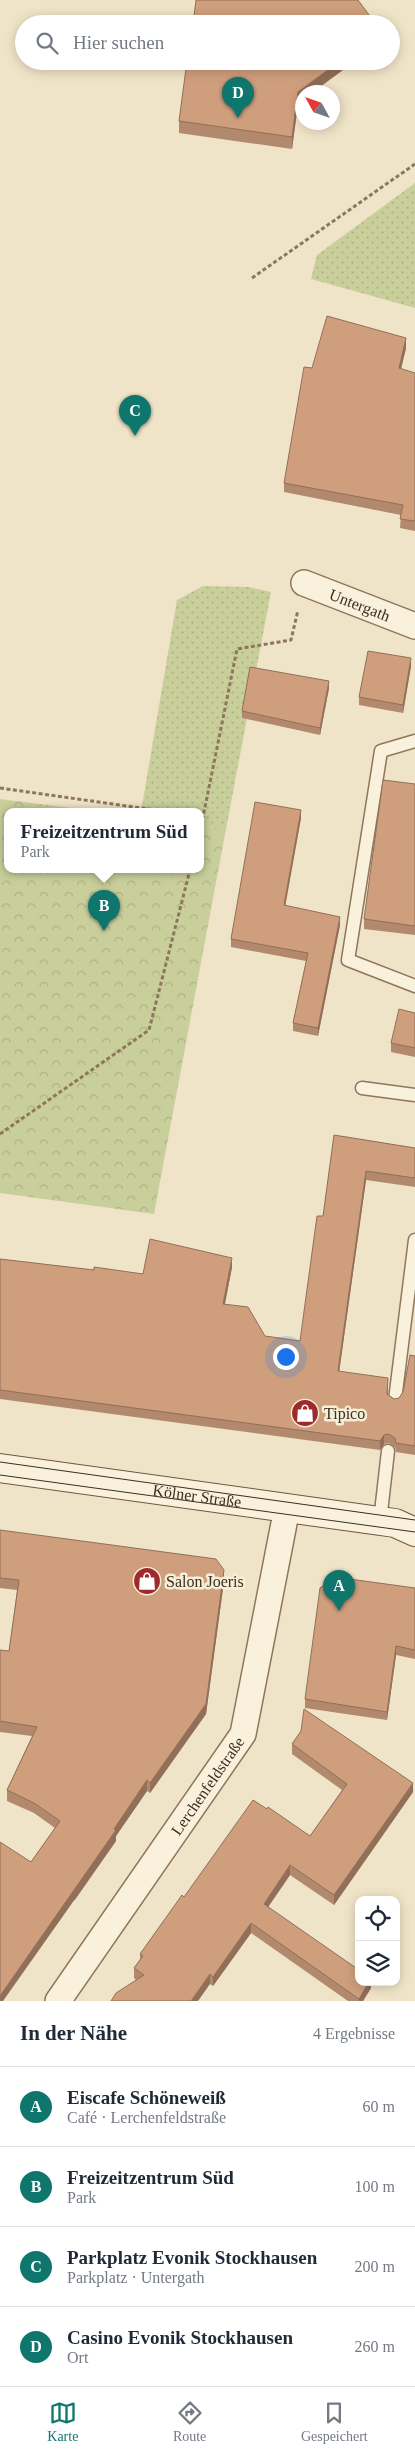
<!DOCTYPE html>
<html lang="de">
<head>
<meta charset="utf-8">
<style>
  body { margin:0; font-family:Georgia,serif; background:#f2f2f3; color:#1f2937 }
  .controls { position:absolute; right:15px; bottom:15px; display:grid; overflow:hidden; border-radius:10px; box-shadow:0 2px 12px #0003 }
  .controls button { width:45px; height:45px; display:grid; place-items:center; padding:0; border:0; border-bottom:1px solid #e0e1e3; background:#fff; color:#1f2937; font:25px sans-serif }
  .compass { position:absolute; left:295px; top:85px; width:45px; height:45px; border-radius:50%; background:#fff; box-shadow:0 2px 12px #0003; rotate:310deg }
  .you { position:absolute; left:285px; top:1356px; width:18px; height:18px; margin:-12px; border:4px solid #fff; border-radius:50%; background:#1a73e8; box-shadow:0 0 0 8px #1a73e833 }
  .badge { display:grid; place-items:center; width:32px; height:32px; border-radius:50%; background:#0f766e; color:#fff; font-size:16px; font-weight:700 }
  .pin { position:absolute; translate:-50% -41px; filter:drop-shadow(0 1px 2px #0008) }
  .pin::after { content:''; position:absolute; top:26px; width:18px; height:15px; background:inherit; clip-path:polygon(0 0,100% 0,50% 100%) }
  .popup { position:absolute; left:4px; top:808px; width:200px; height:65px; box-sizing:border-box; display:grid; place-content:center; border-radius:10px; background:#fff; filter:drop-shadow(0 1px 4px #0005); font-size:16px; white-space:nowrap; color:#747a83 }
  .popup b { font-size:19px; color:#1f2937 }
  .popup::after { content:''; position:absolute; left:50%; top:100%; margin-left:-10px; border:10px solid transparent; border-top-color:#fff }
  .list { margin:0; padding:0; list-style:none }
  h2 { display:flex; justify-content:space-between; align-items:center; height:65px; margin:0; padding:0 20px; font-size:21px }
  h2 small { font-size:16px; font-weight:400; color:#747a83 }
  .list li { display:grid; grid-template-columns:32px 1fr auto; gap:15px; align-items:center; box-sizing:border-box; height:80px; padding:0 20px; border-top:1px solid #e0e1e3 }
  .list b { display:block; font-size:19px; white-space:nowrap }
  .list p { margin:0; font-size:16px; white-space:nowrap; color:#747a83 }
  .list em { font-size:16px; font-style:normal; color:#747a83 }
  .icon { flex:none; width:28px; height:28px; fill:none; stroke:currentColor; stroke-width:2; stroke-linecap:round; stroke-linejoin:round }
  .map { position:relative; flex:none; width:415px; height:2001px; overflow:hidden }
  .search { position:absolute; background:#fff; box-shadow:0 2px 12px #0003; left:15px; right:15px; top:15px; height:55px; display:flex; align-items:center; gap:12px; box-sizing:border-box; padding:0 18px; border-radius:28px; color:#747a83; font-size:19px }
  .sheet { height:385px; background:#fff }
  nav { display:flex; justify-content:space-around; align-items:center; box-sizing:border-box; height:70px; border-top:1px solid #e0e1e3; background:#fff; font-size:14px; color:#747a83 }
  nav a { display:grid; justify-items:center; gap:2px }
  nav .on { color:#0f766e }
  .map>svg:first-child { display:block }
  .grass { fill:url(#grass-dots) }
  .park { fill:url(#park-crowns) }
  .lines { fill:none; stroke-linecap:round; stroke-linejoin:round }
  .service-casing { stroke:#8d765c; stroke-width:15 }
  .minor-casing { stroke:#8d765c; stroke-width:28 }
  .secondary-casing { stroke:#6f573f; stroke-width:30 }
  .path { stroke:#8d765c; stroke-width:3; stroke-dasharray:4 2.5; stroke-linecap:butt }
  .service { stroke:#faf1dc; stroke-width:12 }
  .minor { stroke:#faf1dc; stroke-width:25 }
  .secondary { stroke:#faf1dc; stroke-width:28 }
  .tram { stroke:#3d2e20; stroke-width:1 }
  .wall { fill:#b2896c }
  .shaded-wall { fill:#916f58 }
  .building { fill:#cf9f7d; stroke:#916f58 }
  .labels { text-anchor:middle; stroke-width:5; stroke-linejoin:round; paint-order:stroke }
  .street-label { font-size:16px; fill:#3d2e20; stroke:#f7eed8 }
  .poi-label { font-size:16px; fill:#3d2e20; stroke:#f7eed8; text-anchor:start }
</style>
</head>
<body>
<div class="map">
<svg width="415" height="2001" viewBox="0 0 415 2001">
  <defs>
    <pattern id="grass-dots" width="8" height="8" patternUnits="userSpaceOnUse" patternTransform="scale(1.25)"><rect width="8" height="8" fill="#c9cf9b"/><path d="M2 2h.1M6 6h.1" fill="none" stroke="#aeb285" stroke-width="1.8" stroke-linecap="round"/></pattern>
    <pattern id="park-crowns" width="20" height="18" patternUnits="userSpaceOnUse" patternTransform="scale(1.25)"><rect width="20" height="18" fill="#c9cf9b"/><path d="M2 6a3 3 0 1 1 6 0M12 15a3 3 0 1 1 6 0" fill="none" stroke="#aeb285"/></pattern>
  </defs>
  <rect width="100%" height="100%" fill="#f0e4c8"/>
  <!-- grass -->
  <g class="grass">
    <polygon points="415,183 415,308 311,279 317,255"/>
    <polygon points="203,586 249,587 271,592 226,829 200,825 200,812 141,812 177,600"/>
  </g>
  <!-- park -->
  <polygon class="park" points="0,799 102,812 8,812 8,870 200,870 200,825 226,829 154,1214 0,1193"/>
  <g class="lines">
    <!-- service casing -->
    <g class="service-casing">
      <g id="service">
        <polyline points="415,741 381,751 348,960 415,986"/>
        <polyline points="362,1088 415,1095"/>
        <polyline points="395,1400 415,1240"/>
        <polyline points="380,1521 388,1451"/>
      </g>
    </g>
    <!-- minor casing -->
    <g class="minor-casing">
      <g id="minor">
        <path id="s1" d="M304,583L415,626"/>
        <path id="s2" d="M58,2001L243,1734L287,1508"/>
      </g>
    </g>
    <!-- secondary casing -->
    <g class="secondary-casing">
      <g id="secondary">
        <path id="s3" d="M0,1468L380,1521L395,1523L415,1532"/>
      </g>
    </g>
    <!-- path -->
    <g class="path">
      <polyline points="252,278 415,164"/>
      <polyline points="0,788 169,812"/>
      <polyline points="200,817 203,817 237,649 291,640 298,610"/>
      <polyline points="200,829 203,817"/>
      <polyline points="0,1134 149,1030 190,870"/>
    </g>
    <!-- service -->
    <use href="#service" class="service"/>
    <!-- minor -->
    <use href="#minor" class="minor"/>
    <!-- secondary -->
    <use href="#secondary" class="secondary"/>
    <!-- tram -->
    <g class="tram">
      <polyline points="0,1462 415,1520"/>
      <polyline points="0,1475 415,1532"/>
    </g>
  </g>
  <!-- wall -->
  <g class="wall">
    <polygon points="355,61 313,92 302,92 298,104 292,149 179,133 179,121"/>
    <polygon points="406,348 401,369 415,373 415,531 400,528 401,515 284,492 284,483 312,368"/>
    <polygon points="411,666 403,713 359,705 359,697"/>
    <polygon points="329,688 320,735 242,718 242,711"/>
    <polygon points="415,784 415,935 364,929 364,919"/>
    <polygon points="301,818 285,905 340,925 318,1036 293,1031 293,1023 306,961 231,947 231,939"/>
    <polygon points="415,1013 415,1057 391,1052 391,1043"/>
    <polygon points="334,1135 415,1148 415,1187 366,1180 339,1372 388,1387 388,1394 394,1399 399,1398 403,1392 415,1356 415,1455 396,1452 395,1447 389,1443 384,1444 380,1450 0,1399 0,1259 94,1270 143,1274 232,1267 225,1304 265,1336 300,1341 323,1216"/>
    <polygon points="0,1530 224,1581 206,1714 150,1793 147,1791 116,1836 116,1841 75,1900 31,1862 55,1828 34,1813 7,1801 7,1790 32,1736 0,1732 0,1650 9,1651 17,1590 0,1588"/>
    <polygon points="415,1588 415,1659 396,1655 387,1720 305,1708 305,1699"/>
    <polygon points="301,1731 413,1792 334,1905 290,1875 268,1907 371,1982 371,1988 363,2001 348,2001 251,1933 213,1986 210,1984 136,1980 134,1978 134,1968 140,1959 140,1954 184,1897 267,1809 310,1836 342,1790 292,1754 292,1744"/>
  </g>
  <!-- shaded-wall -->
  <g class="shaded-wall">
    <polygon points="340,61 355,61 313,92 302,92 302,100 298,104 292,149 292,137 298,92"/>
    <polygon points="406,338 406,348 399,377 399,368"/>
    <polygon points="411,658 411,666 403,713 403,705"/>
    <polygon points="329,681 329,688 320,735 320,728"/>
    <polygon points="301,810 301,818 284,913 284,905"/>
    <polygon points="340,917 340,925 318,1036 318,1028"/>
    <polygon points="366,1171 366,1180 338,1380 338,1371"/>
    <polygon points="232,1258 232,1267 223,1313 223,1304"/>
    <polygon points="384,1435 384,1444 380,1450 380,1441"/>
    <polygon points="224,1570 224,1581 206,1714 150,1793 150,1783"/>
    <polygon points="396,1646 396,1655 387,1720 387,1712"/>
    <polygon points="147,1780 147,1791 116,1836 116,1841 3,2001 0,2001 0,1996"/>
    <polygon points="413,1783 413,1792 334,1905 334,1895"/>
    <polygon points="290,1865 290,1875 264,1913 264,1904"/>
    <polygon points="251,1923 251,1933 213,1986 213,1977"/>
    <polygon points="210,1974 210,1984 198,2001 191,2001"/>
    <polygon points="369,1982 371,1982 371,1988 363,2001 359,2001 359,1999"/>
  </g>
  <!-- building -->
  <g class="building">
    <polygon points="196,0 358,0 375,23 193,24"/>
    <polygon points="187,61 340,61 298,92 292,137 179,121"/>
    <polygon points="327,316 406,338 399,368 415,373 415,521 400,519 403,505 284,483 304,367 312,368"/>
    <polygon points="368,651 411,658 403,705 359,697"/>
    <polygon points="250,667 329,681 320,728 242,711"/>
    <polygon points="383,780 415,784 415,926 364,919"/>
    <polygon points="255,802 301,810 284,905 340,917 318,1028 293,1023 308,953 231,939"/>
    <polygon points="399,1009 415,1013 415,1048 391,1043"/>
    <polygon points="334,1135 415,1148 415,1178 366,1171 338,1371 388,1378 387,1394 394,1399 399,1398 403,1392 410,1355 415,1356 415,1446 396,1443 395,1438 389,1434 384,1435 380,1441 0,1390 0,1259 94,1270 94,1267 143,1274 150,1239 232,1258 223,1304 248,1307 265,1336 300,1341 317,1216 323,1216"/>
    <polygon points="0,1530 216,1559 224,1570 206,1704 150,1783 147,1780 114,1829 116,1830 0,1996 0,1842 31,1862 60,1821 34,1803 7,1790 37,1727 0,1721 0,1650 9,1651 19,1580 0,1578"/>
    <polygon points="335,1577 415,1588 415,1650 396,1646 387,1712 305,1699 320,1588"/>
    <polygon points="304,1709 413,1783 334,1895 290,1865 264,1904 359,1970 359,1982 369,1982 359,1999 251,1923 213,1977 210,1974 191,2001 111,2001 116,1993 144,1975 134,1968 143,1956 140,1954 182,1895 184,1897 253,1800 267,1809 268,1807 310,1836 347,1784 292,1744 301,1731"/>
  </g>
  <!-- icons -->
  <defs>
    <g id="shop-disc" transform="scale(1.4375)"><circle r="9.5" fill="#9e2a2b" stroke="#f7eed8"/><path d="M-5-2.5h2.3a2.7 3.5 0 0 1 5.4 0H5L5.5 6h-11ZM-1.5-2.5h3a1.5 2.3 0 0 0-3 0Z" fill="#fff"/></g>
  </defs>
  <g fill-rule="evenodd">
    <use href="#shop-disc" x="305" y="1413"/>
    <use href="#shop-disc" x="147" y="1581"/>
  </g>
  <g class="labels">
    <!-- street labels -->
    <g class="street-label">
      <text dy="6" stroke="none"><textPath href="#s1" startOffset="60">Untergath</textPath></text>
      <text dy="6" stroke="none"><textPath href="#s3" startOffset="199">Kölner Straße</textPath></text>
      <text dy="6" stroke="none"><textPath href="#s2" startOffset="262">Lerchenfeldstraße</textPath></text>
    </g>
    <!-- poi labels -->
    <g class="poi-label">
      <text x="324" y="1419">Tipico</text>
      <text x="166" y="1587">Salon Joeris</text>
    </g>
  </g>
</svg>
<div class="controls">
<button><svg class="icon" aria-label="locate" viewBox="0 0 24 24"><circle cx="12" cy="12" r="6"/><path d="M12 2v4M12 18v4M2 12h4M18 12h4"/></svg></button>
<button><svg class="icon" aria-label="layers" viewBox="0 0 24 24"><path d="M12 4l9 5-9 5-9-5zM3 14l9 5 9-5"/></svg></button>
</div>
<svg class="compass" viewBox="-18 -18 36 36"><path d="M0-13l5 13h-10z" fill="#e53935"/><path d="M0 13l5-13h-10z" fill="#747a83"/></svg>
<div class="you"></div>
<div class="pin badge" style="left:339px;top:1611px">A</div>
<div class="pin badge" style="left:104px;top:931px">B</div>
<div class="popup"><b>Freizeitzentrum Süd</b>Park</div>
<div class="pin badge" style="left:135px;top:436px">C</div>
<div class="pin badge" style="left:238px;top:118px">D</div>
<div class="search"><svg class="icon" aria-label="search" viewBox="0 0 24 24"><circle cx="10" cy="10" r="6"/><path d="M15 15l6 6"/></svg>Hier suchen</div>
</div>
<section class="sheet">
<h2>In der Nähe<small>4 Ergebnisse</small></h2>
<ul class="list">
<li><span class="badge">A</span><div><b>Eiscafe Schöneweiß</b><p>Café · Lerchenfeldstraße</p></div><em>60 m</em></li>
<li><span class="badge">B</span><div><b>Freizeitzentrum Süd</b><p>Park</p></div><em>100 m</em></li>
<li><span class="badge">C</span><div><b>Parkplatz Evonik Stockhausen</b><p>Parkplatz · Untergath</p></div><em>200 m</em></li>
<li><span class="badge">D</span><div><b>Casino Evonik Stockhausen</b><p>Ort</p></div><em>260 m</em></li>
</ul>
</section>
<nav>
<a class="on"><svg class="icon" aria-label="map" viewBox="0 0 24 24"><path d="M3 6l6-2 6 2 6-2v14l-6 2-6-2-6 2zM9 4v14M15 6v14"/></svg>Karte</a>
<a><svg class="icon" aria-label="directions" viewBox="0 0 24 24"><path d="M12 3l9 9-9 9-9-9zM9 14v-3h6M13 9l2 2-2 2"/></svg>Route</a>
<a><svg class="icon" aria-label="saved" viewBox="0 0 24 24"><path d="M7 4h10v16l-5-4-5 4z"/></svg>Gespeichert</a>
</nav>
</body>
</html>
